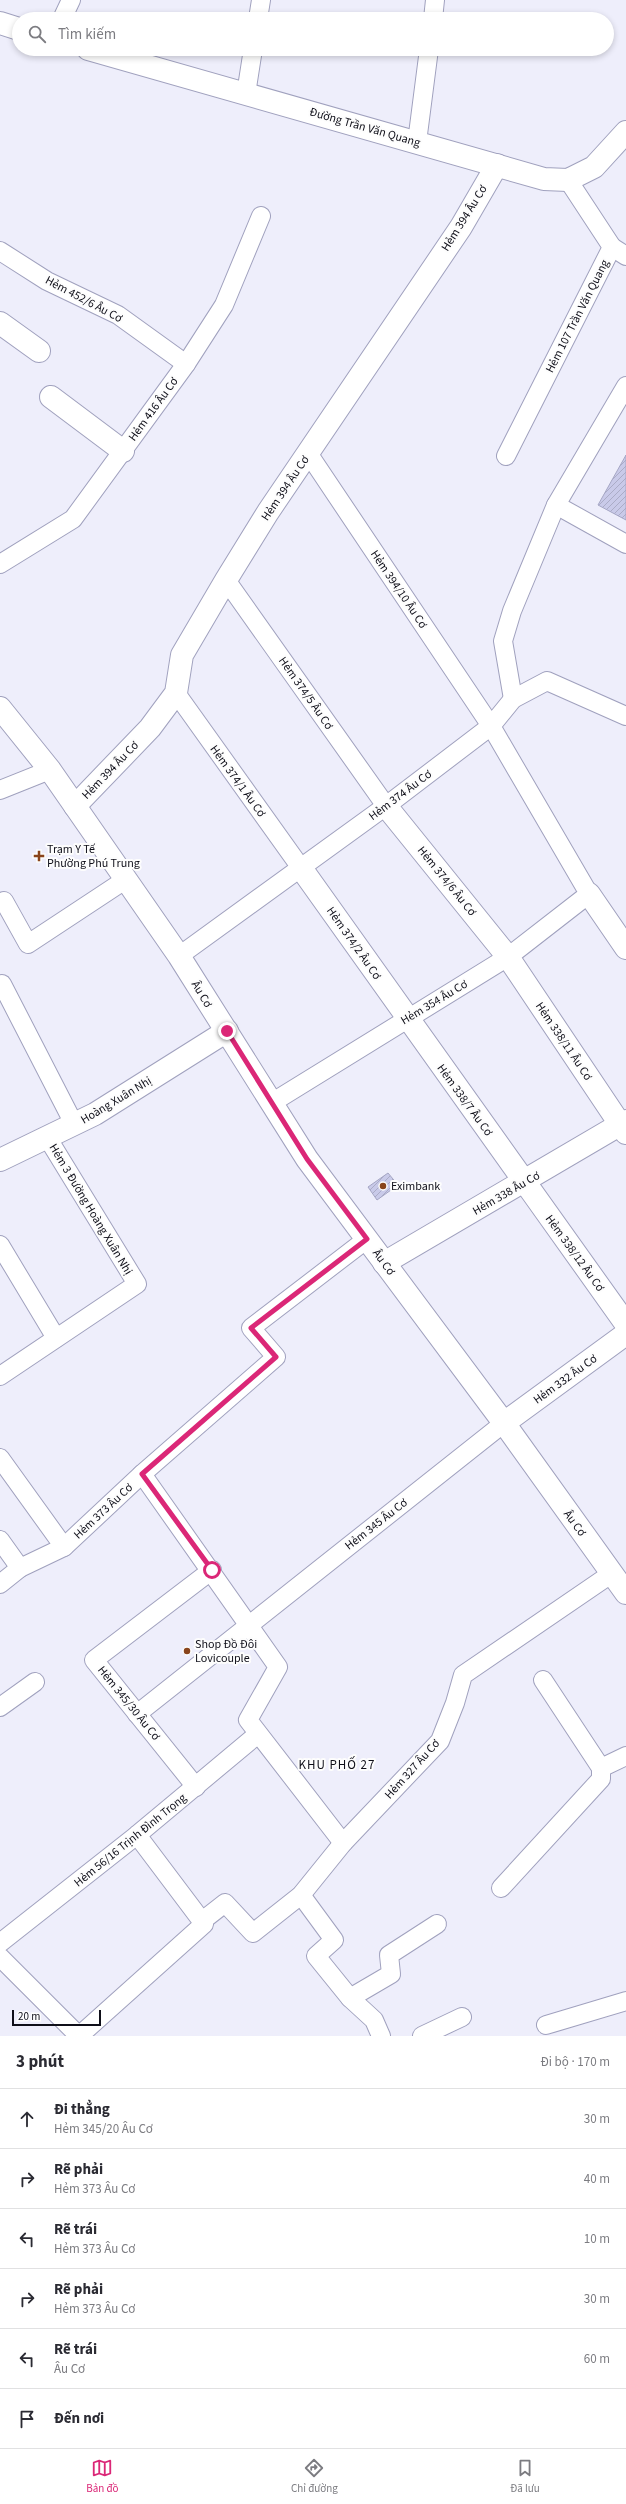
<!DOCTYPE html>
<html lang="vi">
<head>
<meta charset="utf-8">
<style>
  body { margin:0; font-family:"Source Sans 3",sans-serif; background:#f7f7f7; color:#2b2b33 }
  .scale { position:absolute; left:12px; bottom:10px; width:89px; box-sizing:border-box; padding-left:4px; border:2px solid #0f0f19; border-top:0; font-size:11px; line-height:14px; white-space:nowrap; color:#0f0f19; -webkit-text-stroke:3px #fdfdfd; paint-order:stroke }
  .stop { position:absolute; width:12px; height:12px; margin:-9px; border:3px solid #db2777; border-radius:50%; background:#fff }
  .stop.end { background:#db2777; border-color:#fff; box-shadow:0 1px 4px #0008 }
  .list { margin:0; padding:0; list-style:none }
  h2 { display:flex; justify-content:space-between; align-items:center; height:52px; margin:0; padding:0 16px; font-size:17px }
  h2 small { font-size:13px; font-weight:400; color:#7c7c81 }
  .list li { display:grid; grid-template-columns:26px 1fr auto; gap:12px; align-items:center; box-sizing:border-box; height:60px; padding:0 16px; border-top:1px solid #e1e1e2 }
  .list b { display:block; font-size:15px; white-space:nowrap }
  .list p { margin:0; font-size:13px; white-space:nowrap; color:#7c7c81 }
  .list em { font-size:13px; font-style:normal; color:#7c7c81 }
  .icon { flex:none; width:22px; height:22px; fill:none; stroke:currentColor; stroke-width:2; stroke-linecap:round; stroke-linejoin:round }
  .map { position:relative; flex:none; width:626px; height:2036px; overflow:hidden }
  .search { position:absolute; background:#fff; box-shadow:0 2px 6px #0003; left:12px; right:12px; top:12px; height:44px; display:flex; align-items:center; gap:10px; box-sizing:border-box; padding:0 14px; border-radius:22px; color:#7c7c81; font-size:15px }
  .sheet { height:412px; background:#fff }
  nav { display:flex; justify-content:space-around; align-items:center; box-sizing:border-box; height:56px; border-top:1px solid #e1e1e2; background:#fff; font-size:11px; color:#7c7c81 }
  nav a { display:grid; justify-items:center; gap:2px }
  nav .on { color:#db2777 }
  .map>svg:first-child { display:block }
  .building { fill:url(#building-hatch); stroke:#a5a6c4 }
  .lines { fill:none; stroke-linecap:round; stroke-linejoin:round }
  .lane-casing { stroke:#a0a1be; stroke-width:20 }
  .street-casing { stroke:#a0a1be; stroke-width:24 }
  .secondary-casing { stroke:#a0a1be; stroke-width:24 }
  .lane { stroke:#fff; stroke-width:18 }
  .street { stroke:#fff; stroke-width:22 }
  .secondary { stroke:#fff; stroke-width:22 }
  .route { stroke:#db2777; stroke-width:5 }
  .poi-dot { fill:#89441b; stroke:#fdfdfd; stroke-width:1.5 }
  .labels { text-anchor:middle; stroke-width:4; stroke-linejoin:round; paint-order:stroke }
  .street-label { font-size:12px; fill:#0f0f19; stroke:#fdfdfd }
  .poi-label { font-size:12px; fill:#0f0f19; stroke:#fdfdfd; text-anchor:start }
  .neighbourhood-label { font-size:13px; letter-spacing:1px; fill:#0f0f19; stroke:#fdfdfd }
</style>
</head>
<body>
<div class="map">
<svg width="626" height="2036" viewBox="0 0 626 2036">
  <defs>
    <pattern id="building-hatch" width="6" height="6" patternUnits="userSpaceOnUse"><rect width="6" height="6" fill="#c9cae9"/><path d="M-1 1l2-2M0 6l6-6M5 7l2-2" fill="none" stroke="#abacc7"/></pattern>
  </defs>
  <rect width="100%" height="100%" fill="#eeeefb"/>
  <!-- building -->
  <g class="building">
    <polygon points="626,455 626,520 598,505"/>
    <polygon points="388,1173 398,1185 377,1200 368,1187"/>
  </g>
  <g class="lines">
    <!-- lane casing -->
    <g class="lane-casing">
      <g id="lane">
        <polyline points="62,19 71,0"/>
        <polyline points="258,19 261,0"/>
        <polyline points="433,19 435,0"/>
        <polyline points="246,94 253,49"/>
        <polyline points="417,142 429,49"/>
        <polyline points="612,247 626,256"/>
        <polyline points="0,251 47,281 118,315 186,364"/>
        <polyline points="626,386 556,505 626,544"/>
        <polyline points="506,456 612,247 568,180"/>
        <polyline points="0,564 73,519 186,364 224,305 261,216"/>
        <polyline points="226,580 386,806"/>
        <polyline points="176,693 301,868"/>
        <polyline points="513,699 503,641 512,611 556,505"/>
        <polyline points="0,790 50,770"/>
        <polyline points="4,901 28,944 125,880"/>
        <polyline points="179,956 386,806 491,726 513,699 547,681 626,716"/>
        <polyline points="2,984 74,1124"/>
        <polyline points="273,1102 508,957 589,894 491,726 308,453"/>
        <polyline points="0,1245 56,1338"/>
        <polyline points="0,1376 137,1284 47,1137"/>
        <polyline points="0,1458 64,1547"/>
        <polyline points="142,1474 278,1667 248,1720 343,1843"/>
        <polyline points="0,1540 20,1568"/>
        <polyline points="0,1584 20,1568 64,1547 142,1474 276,1357 251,1328 367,1239"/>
        <polyline points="543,1680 601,1768"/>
        <polyline points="0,1707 35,1682"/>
        <polyline points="137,1714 504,1423"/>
        <polyline points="196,1787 94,1660 212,1570"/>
        <polyline points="501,1888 601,1779 601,1768 626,1756"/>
        <polyline points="301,1895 334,1940 316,1956 350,1998 374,2020 381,2036"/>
        <polyline points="202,1921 225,1903 253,1933 301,1895 343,1843 440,1741 455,1703 463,1675 611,1574"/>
        <polyline points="0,1943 137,1835 258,1734"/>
        <polyline points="0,1957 79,2036"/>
        <polyline points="350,1998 391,1974 389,1955 437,1924"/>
        <polyline points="546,2025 626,2001"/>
        <polyline points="79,2036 204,1924 137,1835"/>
        <polyline points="422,2036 462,2017"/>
      </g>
    </g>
    <!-- street casing -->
    <g class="street-casing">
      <g id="street">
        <polyline points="0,23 19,29"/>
        <polyline points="88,49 544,179 568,180 594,167 626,132"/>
        <polyline points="0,323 39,351"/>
        <polyline points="51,397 123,451"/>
        <polyline points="75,806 150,728 176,693 182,655 226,580 268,512 461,227 497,165"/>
        <polyline points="386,806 508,957 626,1133"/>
        <polyline points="301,868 626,1324"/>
        <polyline points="589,894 626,948"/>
        <polyline points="0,1160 95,1114 227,1031"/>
        <polyline points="384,1263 626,1121"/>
        <polyline points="504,1423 626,1334"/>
      </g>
    </g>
    <!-- secondary casing -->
    <g class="secondary-casing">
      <polyline id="secondary" points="0,708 50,770 179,956 307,1159 504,1423 626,1593"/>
    </g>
    <!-- lane -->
    <use href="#lane" class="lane"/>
    <!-- street -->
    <use href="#street" class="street"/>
    <!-- secondary -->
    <use href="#secondary" class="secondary"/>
  </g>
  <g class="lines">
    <!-- route -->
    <polyline class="route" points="212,1570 142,1474 276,1357 251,1328 367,1239 307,1159 227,1031"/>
  </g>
  <!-- markers -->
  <g class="poi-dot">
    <path d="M37 850h4v4h4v4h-4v4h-4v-4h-4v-4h4z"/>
    <circle cx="383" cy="1186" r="4"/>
    <circle cx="187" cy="1651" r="4"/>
  </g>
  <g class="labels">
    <!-- street labels -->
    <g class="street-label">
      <text transform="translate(365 127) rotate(16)" y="4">Đường Trần Văn Quang</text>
      <text transform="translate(464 218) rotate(-58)" y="4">Hẻm 394 Âu Cơ</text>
      <text transform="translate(84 299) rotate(28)" y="4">Hẻm 452/6 Âu Cơ</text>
      <text transform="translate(577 316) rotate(-63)" y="4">Hẻm 107 Trần Văn Quang</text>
      <text transform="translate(153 409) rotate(-54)" y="4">Hẻm 416 Âu Cơ</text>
      <text transform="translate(285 488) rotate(-56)" y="4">Hẻm 394 Âu Cơ</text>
      <text transform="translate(399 589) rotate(56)" y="4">Hẻm 394/10 Âu Cơ</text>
      <text transform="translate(306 693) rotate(55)" y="4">Hẻm 374/5 Âu Cơ</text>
      <text transform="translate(110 770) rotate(-46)" y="4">Hẻm 394 Âu Cơ</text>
      <text transform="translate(238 781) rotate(54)" y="4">Hẻm 374/1 Âu Cơ</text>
      <text transform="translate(400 795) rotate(-37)" y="4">Hẻm 374 Âu Cơ</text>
      <text transform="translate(447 881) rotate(51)" y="4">Hẻm 374/6 Âu Cơ</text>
      <text transform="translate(354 943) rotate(55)" y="4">Hẻm 374/2 Âu Cơ</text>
      <text transform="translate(202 994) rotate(59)" y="4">Âu Cơ</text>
      <text transform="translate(434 1002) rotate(-31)" y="4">Hẻm 354 Âu Cơ</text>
      <text transform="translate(564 1041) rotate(56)" y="4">Hẻm 338/11 Âu Cơ</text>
      <text transform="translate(116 1100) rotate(-31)" y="4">Hoàng Xuân Nhị</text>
      <text transform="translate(465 1100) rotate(54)" y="4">Hẻm 338/7 Âu Cơ</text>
      <text transform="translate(506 1193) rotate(-30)" y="4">Hẻm 338 Âu Cơ</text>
      <text transform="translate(91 1209) rotate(59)" y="4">Hẻm 3 Đường Hoàng Xuân Nhị</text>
      <text transform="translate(575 1253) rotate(54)" y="4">Hẻm 338/12 Âu Cơ</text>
      <text transform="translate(384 1262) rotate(54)" y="4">Âu Cơ</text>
      <text transform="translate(565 1379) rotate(-36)" y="4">Hẻm 332 Âu Cơ</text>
      <text transform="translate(103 1511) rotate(-43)" y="4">Hẻm 373 Âu Cơ</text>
      <text transform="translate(575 1523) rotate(54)" y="4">Âu Cơ</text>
      <text transform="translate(376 1524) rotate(-38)" y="4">Hẻm 345 Âu Cơ</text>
      <text transform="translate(129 1703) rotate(51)" y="4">Hẻm 345/30 Âu Cơ</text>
      <text transform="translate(412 1769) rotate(-48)" y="4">Hẻm 327 Âu Cơ</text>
      <text transform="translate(130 1840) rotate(-39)" y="4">Hẻm 56/16 Trịnh Đình Trọng</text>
    </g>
    <!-- poi labels -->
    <g class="poi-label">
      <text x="47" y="853">Trạm Y Tế<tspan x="47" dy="14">Phường Phú Trung</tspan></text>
      <text x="391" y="1190">Eximbank</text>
      <text x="195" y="1648">Shop Đồ Đôi<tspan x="195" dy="14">Lovicouple</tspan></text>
    </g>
    <!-- neighbourhood labels -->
    <g class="neighbourhood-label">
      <text x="337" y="1769">KHU PHỐ 27</text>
    </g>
  </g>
</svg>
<div class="scale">20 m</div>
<div class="stop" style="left:212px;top:1570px"></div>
<div class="stop end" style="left:227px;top:1031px"></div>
<div class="search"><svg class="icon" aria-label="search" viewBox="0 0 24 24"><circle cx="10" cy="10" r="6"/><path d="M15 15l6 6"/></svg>Tìm kiếm</div>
</div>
<section class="sheet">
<h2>3 phút<small>Đi bộ · 170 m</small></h2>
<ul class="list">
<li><svg class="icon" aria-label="ahead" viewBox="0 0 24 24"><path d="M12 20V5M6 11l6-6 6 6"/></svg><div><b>Đi thẳng</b><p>Hẻm 345/20 Âu Cơ</p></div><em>30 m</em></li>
<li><svg class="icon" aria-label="right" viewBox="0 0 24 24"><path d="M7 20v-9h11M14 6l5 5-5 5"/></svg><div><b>Rẽ phải</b><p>Hẻm 373 Âu Cơ</p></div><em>40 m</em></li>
<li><svg class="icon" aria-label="left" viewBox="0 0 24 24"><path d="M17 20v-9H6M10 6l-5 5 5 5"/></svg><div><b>Rẽ trái</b><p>Hẻm 373 Âu Cơ</p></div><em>10 m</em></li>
<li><svg class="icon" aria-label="right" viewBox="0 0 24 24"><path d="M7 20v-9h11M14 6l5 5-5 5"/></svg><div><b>Rẽ phải</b><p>Hẻm 373 Âu Cơ</p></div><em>30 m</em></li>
<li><svg class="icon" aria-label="left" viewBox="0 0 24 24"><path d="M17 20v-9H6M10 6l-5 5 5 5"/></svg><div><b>Rẽ trái</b><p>Âu Cơ</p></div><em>60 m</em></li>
<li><svg class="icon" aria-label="arrive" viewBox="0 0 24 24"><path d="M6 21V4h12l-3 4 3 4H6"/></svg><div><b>Đến nơi</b></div></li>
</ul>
</section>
<nav>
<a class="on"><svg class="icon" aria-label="map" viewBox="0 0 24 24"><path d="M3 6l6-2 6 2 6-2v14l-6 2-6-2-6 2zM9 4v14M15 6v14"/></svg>Bản đồ</a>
<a><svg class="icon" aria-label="directions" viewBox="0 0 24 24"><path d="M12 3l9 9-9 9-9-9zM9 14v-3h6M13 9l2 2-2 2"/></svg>Chỉ đường</a>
<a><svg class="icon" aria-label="saved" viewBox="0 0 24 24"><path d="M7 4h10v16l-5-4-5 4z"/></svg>Đã lưu</a>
</nav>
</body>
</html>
